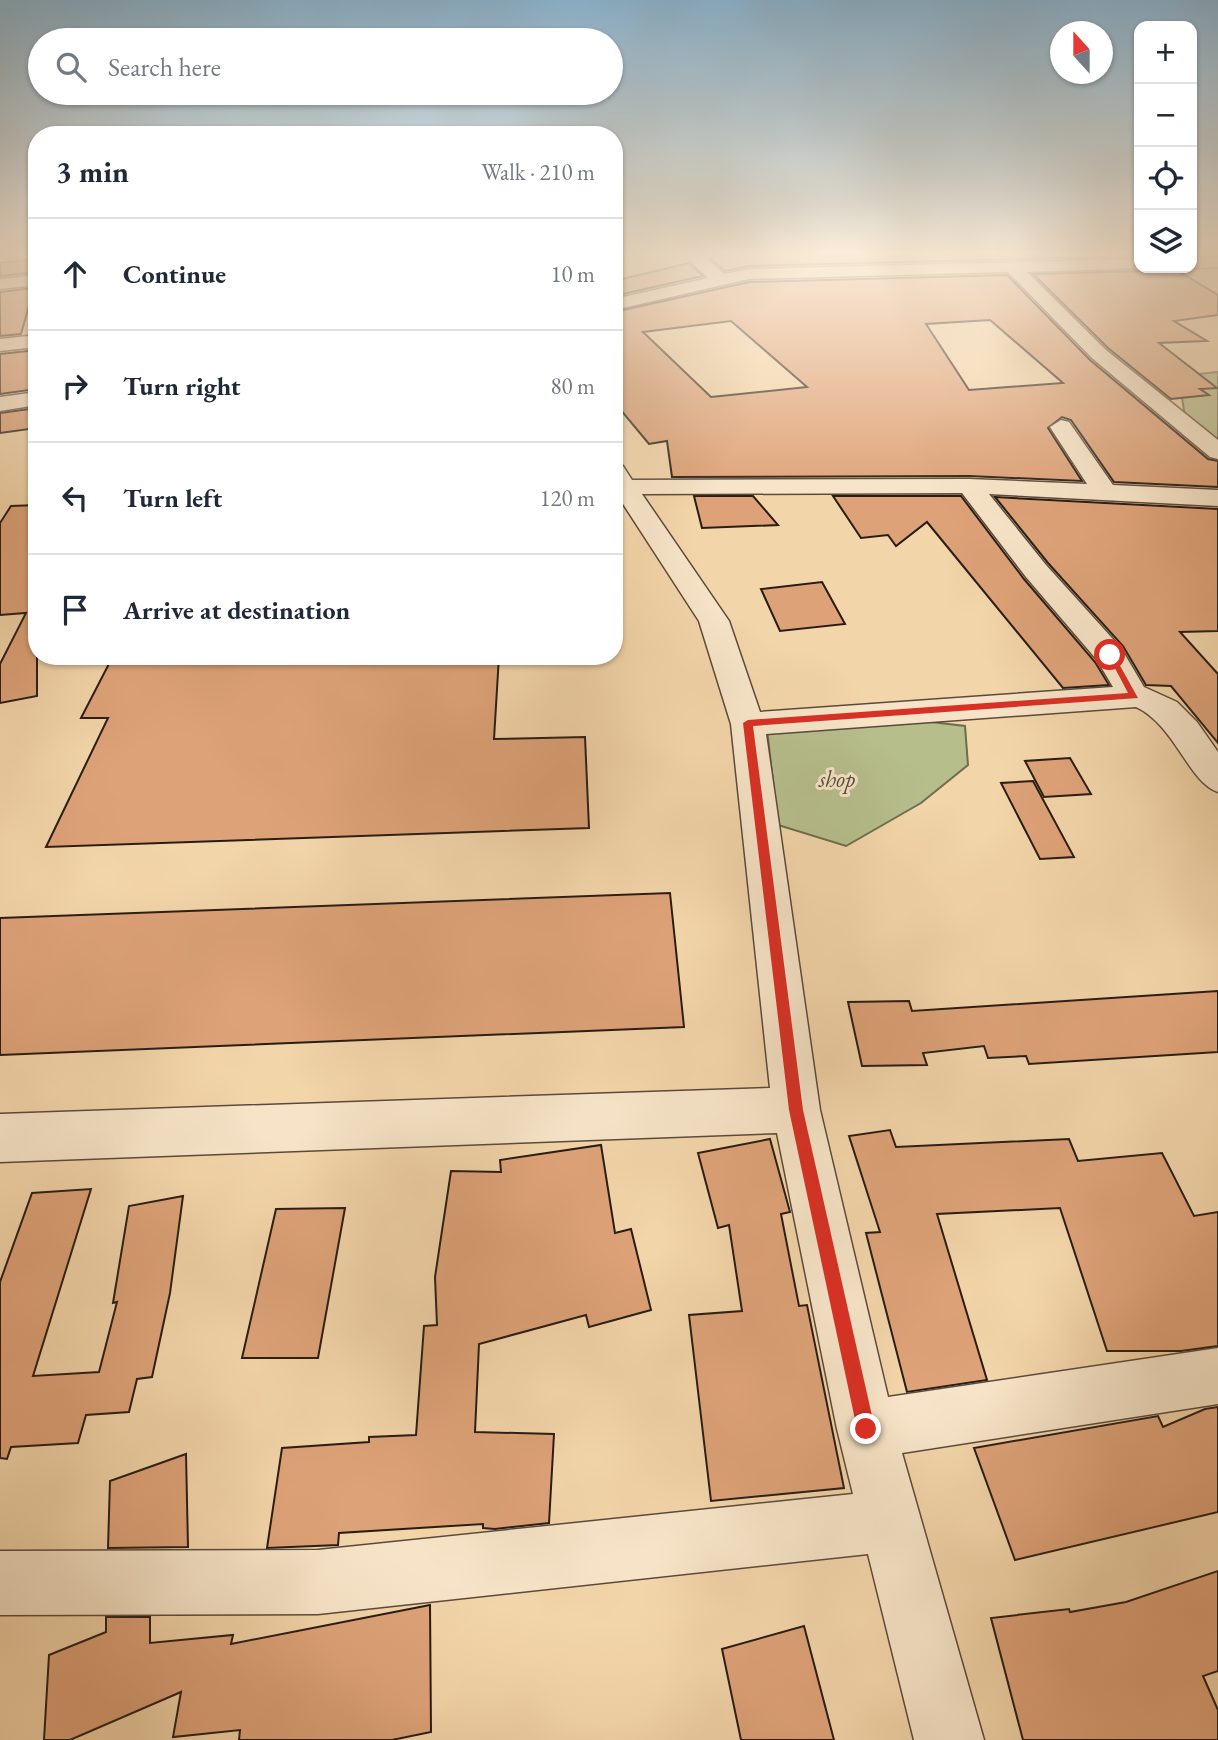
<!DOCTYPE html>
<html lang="en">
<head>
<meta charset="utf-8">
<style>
  body { margin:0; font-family:"EB Garamond",serif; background:#f6f6f7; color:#1f2937 }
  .controls { position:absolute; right:21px; top:21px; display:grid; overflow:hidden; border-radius:14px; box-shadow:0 2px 5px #0004 }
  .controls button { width:63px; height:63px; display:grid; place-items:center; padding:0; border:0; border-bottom:2px solid #e0e1e3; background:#fff; color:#1f2937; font:35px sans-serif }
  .compass { position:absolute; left:1050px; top:21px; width:63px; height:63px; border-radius:50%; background:#fff; box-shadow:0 2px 5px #0004; rotate:339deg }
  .stop { position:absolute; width:21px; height:21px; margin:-16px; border:5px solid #d93025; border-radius:50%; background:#fff }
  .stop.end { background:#d93025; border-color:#fff; box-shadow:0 2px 7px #0008 }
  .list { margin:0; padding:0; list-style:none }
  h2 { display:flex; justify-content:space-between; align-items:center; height:91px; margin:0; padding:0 28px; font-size:30px }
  h2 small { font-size:23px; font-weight:400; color:#747a83 }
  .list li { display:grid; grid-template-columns:46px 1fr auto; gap:21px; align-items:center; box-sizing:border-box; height:112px; padding:0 28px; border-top:2px solid #e0e1e3 }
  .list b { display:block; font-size:26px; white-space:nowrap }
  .list em { font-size:23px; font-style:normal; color:#747a83 }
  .icon { flex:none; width:38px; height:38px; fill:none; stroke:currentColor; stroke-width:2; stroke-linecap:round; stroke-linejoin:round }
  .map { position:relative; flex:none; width:1218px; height:1740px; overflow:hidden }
  .search { position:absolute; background:#fff; box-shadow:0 2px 5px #0004; left:28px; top:28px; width:595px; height:77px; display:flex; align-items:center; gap:18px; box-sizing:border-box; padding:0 24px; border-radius:38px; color:#747a83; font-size:26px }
  .panel { position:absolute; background:#fff; box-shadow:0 2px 5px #0004; left:28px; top:126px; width:595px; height:539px; border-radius:28px }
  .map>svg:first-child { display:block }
  .green { fill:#b6be8c; stroke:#6f6d50; stroke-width:2 }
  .building { fill:#dea278; stroke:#281c15; stroke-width:2; fill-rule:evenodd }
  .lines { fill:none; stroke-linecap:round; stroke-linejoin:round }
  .minor-casing { stroke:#5b4a3a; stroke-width:3 }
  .minor { fill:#f7e4c8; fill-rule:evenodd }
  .route { fill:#d93025 }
  .labels { text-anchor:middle; stroke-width:6; stroke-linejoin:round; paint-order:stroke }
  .park-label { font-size:23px; font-style:italic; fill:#534d39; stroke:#f7e4c8 }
</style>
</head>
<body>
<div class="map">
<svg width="1218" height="1740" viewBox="0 0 1218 1740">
  <rect width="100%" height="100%" fill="#f3d5aa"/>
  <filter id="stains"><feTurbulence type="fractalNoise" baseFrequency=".00286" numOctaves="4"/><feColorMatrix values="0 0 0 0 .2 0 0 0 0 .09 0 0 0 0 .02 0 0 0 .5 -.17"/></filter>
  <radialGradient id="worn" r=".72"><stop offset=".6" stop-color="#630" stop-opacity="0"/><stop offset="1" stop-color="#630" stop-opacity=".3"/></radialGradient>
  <!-- green -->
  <g class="green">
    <polygon points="1218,372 1218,447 1185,418 1179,376"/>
    <polygon points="872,715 965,726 968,765 921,803 846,846 778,825 766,721"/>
  </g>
  <!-- building -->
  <g class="building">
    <polygon points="739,252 1139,252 1139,256 749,266 725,271 710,258"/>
    <polygon points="37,259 37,272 0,276 0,263"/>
    <polygon points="689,263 703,276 614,296 614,281"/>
    <polygon points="1147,268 1173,268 1218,295 1218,315 1174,321 1207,341 1159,343 1217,388 1200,389 1209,395 1171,399 1108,348 1033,274 1144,271"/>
    <path d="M1007,275L1090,360L1208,459L1218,461V487L1114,482L1071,420L1062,417L1048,428L1082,481L969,476L672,477L667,441L649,444L614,402V312L749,282ZM990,320L1063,383L969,390L926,324ZM731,321L807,387L711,397L643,332Z"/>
    <polygon points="34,288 21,334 0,336 0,292"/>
    <polygon points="37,350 37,389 0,394 0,354"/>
    <polygon points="37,408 37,428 0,433 0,413"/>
    <polygon points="694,496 753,496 778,525 702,528"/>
    <polygon points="833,496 961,496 1024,579 1095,662 1109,685 1063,688 927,522 896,546 888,535 861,538"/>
    <polygon points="995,497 1218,509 1218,631 1180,632 1218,674 1218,743 1171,686 1146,685 1123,646 1048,563"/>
    <polygon points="37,505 37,696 0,703 0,664 26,613 0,615 0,523 11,506"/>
    <polygon points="822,582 845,624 780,631 761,589"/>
    <polygon points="113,656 499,656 494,739 585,737 589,828 46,847 108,718 81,718"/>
    <polygon points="1070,758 1091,794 1044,797 1025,761"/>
    <polygon points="1033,781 1074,857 1040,859 1001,783"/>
    <polygon points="670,893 684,1027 0,1055 0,918"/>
    <polygon points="1218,991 1218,1052 1029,1064 1026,1056 988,1058 984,1046 923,1053 927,1065 862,1066 848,1002 909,1001 912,1011"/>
    <polygon points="890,1130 896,1147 1069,1139 1078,1161 1162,1153 1194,1216 1218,1212 1218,1346 1181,1351 1107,1351 1060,1208 937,1214 987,1380 907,1392 866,1233 880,1232 849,1136"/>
    <polygon points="770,1139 790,1212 781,1214 799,1306 807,1305 844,1488 711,1501 689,1315 742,1311 729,1225 718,1228 698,1153"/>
    <polygon points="601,1145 615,1233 631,1229 651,1310 589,1327 586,1315 479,1344 475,1432 554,1434 549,1523 495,1529 483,1528 483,1524 339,1533 338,1545 267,1548 282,1448 369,1442 369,1437 416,1435 424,1326 437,1325 435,1277 451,1171 501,1172 500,1160"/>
    <polygon points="91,1189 33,1376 99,1372 117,1302 113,1303 129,1206 183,1196 170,1293 152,1377 137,1379 129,1412 86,1415 78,1443 11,1447 7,1459 0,1458 0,1282 32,1193"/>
    <polygon points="345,1208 318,1358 242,1358 276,1209"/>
    <polygon points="1218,1407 1218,1512 1015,1560 974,1448 1158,1416 1163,1427 1205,1409"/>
    <polygon points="186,1454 188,1547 108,1548 110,1481"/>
    <polygon points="1218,1571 1218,1671 1203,1676 1218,1710 1218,1740 1023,1740 991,1618 1069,1609 1070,1612 1126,1602"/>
    <polygon points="430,1605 431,1732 392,1740 239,1740 240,1730 173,1737 181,1692 70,1740 44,1740 49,1655 106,1632 106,1617 150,1617 150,1643 233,1635 231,1644"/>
    <polygon points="804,1626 834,1740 741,1740 722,1649"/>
  </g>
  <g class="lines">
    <!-- minor casing -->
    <g class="minor-casing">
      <g id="minor">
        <polygon points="681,252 699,252 724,274 749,269 1139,259 1139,268 1144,268 1027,272 1106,350 1218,440 1218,459 1210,457 1092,358 1008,272 749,279 614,310 614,299 708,278"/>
        <polygon points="1218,257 1218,267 1192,268 1191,268 1192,258"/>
        <polygon points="37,275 37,285 0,289 0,279"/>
        <polygon points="37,335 37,347 0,351 0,339"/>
        <polygon points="37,392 37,405 0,411 0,397"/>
        <path d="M1061,420L1069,422L1113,485L1218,490V506L989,494L1046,565L1121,648L1144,687L1177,702L1197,722L1218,752V792C1189,783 1175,725 1136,707L766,734L820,1110L888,1397L1218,1348V1404L902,1453L984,1740H914L868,1554L318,1614L0,1615V1551L318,1550L853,1494L837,1429L777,1133L0,1162V1114L770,1088L731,724L699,621L614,490V464L623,466L632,480L969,479L1087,484L1050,427ZM962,493L1026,577L1097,660L1113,687L760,712L729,621L642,494Z"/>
      </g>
    </g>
    <!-- minor -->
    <use href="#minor" class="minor"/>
  </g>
  <!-- sky -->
  <linearGradient id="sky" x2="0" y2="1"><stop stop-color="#8ab5d2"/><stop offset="0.51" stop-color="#faecd9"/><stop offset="1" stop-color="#faecd9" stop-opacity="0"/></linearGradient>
  <rect width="1218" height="496" fill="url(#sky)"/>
  <!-- route -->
  <polygon class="route" points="1107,653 1113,653 1138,698 753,726 803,1110 875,1429 872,1435 866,1437 860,1435 857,1429 789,1110 743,723 748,720 1128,693"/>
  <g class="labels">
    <!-- park labels -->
    <g class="park-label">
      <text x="837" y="787">shop</text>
    </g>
  </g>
  <rect width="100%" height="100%" filter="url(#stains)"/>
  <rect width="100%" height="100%" fill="url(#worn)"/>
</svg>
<div class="controls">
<button>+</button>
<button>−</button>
<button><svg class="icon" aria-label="locate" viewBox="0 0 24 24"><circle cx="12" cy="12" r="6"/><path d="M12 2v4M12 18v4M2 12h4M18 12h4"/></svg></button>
<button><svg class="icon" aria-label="layers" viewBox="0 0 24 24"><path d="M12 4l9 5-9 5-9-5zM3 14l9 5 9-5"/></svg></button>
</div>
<svg class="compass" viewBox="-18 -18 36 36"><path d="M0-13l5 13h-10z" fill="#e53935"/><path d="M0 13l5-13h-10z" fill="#747a83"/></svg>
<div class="stop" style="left:1110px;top:655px"></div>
<div class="stop end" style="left:866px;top:1429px"></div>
<div class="search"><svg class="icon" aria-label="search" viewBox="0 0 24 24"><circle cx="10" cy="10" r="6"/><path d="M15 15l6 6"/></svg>Search here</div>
<section class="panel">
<h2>3 min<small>Walk · 210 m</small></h2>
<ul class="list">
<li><svg class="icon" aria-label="ahead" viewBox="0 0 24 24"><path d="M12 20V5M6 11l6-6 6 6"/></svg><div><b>Continue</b></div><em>10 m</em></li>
<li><svg class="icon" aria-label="right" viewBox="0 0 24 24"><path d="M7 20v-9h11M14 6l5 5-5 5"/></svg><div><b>Turn right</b></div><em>80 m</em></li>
<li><svg class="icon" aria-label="left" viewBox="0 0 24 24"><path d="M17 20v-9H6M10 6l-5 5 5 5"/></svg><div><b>Turn left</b></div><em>120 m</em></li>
<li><svg class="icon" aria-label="arrive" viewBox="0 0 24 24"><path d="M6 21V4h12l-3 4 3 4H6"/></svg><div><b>Arrive at destination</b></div></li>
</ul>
</section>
</div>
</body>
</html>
